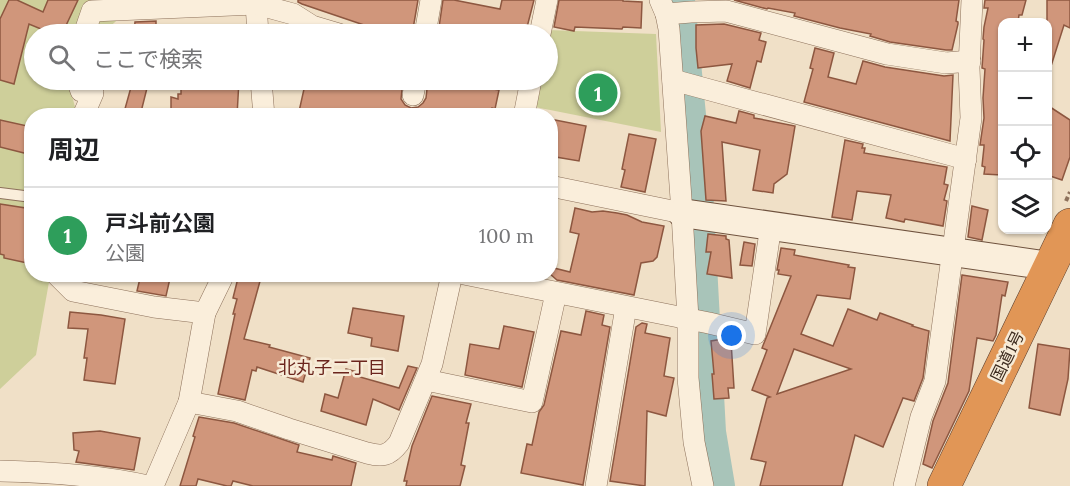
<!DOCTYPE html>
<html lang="ja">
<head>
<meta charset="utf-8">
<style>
  body { margin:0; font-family:Lora,"Noto Sans JP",serif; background:#f2f2f2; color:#202124 }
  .controls { position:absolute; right:18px; top:18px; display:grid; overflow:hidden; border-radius:12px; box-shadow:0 2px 4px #0004 }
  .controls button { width:54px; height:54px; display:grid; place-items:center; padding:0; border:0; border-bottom:2px solid #e0e0e0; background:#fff; color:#202124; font:30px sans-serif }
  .you { position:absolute; left:732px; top:336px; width:21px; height:21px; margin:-15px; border:4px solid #fff; border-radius:50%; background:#1a73e8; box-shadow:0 0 0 9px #1a73e833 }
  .badge { display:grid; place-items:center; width:39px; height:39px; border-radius:50%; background:#9f2835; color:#fff; font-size:20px; font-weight:700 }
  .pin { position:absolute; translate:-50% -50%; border:3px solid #fff; box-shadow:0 2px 6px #0006 }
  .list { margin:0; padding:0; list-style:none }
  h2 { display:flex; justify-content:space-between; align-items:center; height:78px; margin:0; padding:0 24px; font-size:26px }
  h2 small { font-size:20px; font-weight:400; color:#757577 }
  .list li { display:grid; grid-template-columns:39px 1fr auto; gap:18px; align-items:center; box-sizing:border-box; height:96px; padding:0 24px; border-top:2px solid #e0e0e0 }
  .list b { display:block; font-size:22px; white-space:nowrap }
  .list p { margin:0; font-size:20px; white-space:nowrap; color:#757577 }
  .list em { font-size:20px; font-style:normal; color:#757577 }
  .icon { flex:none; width:33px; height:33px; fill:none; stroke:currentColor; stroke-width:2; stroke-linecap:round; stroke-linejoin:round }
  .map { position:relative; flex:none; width:1070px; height:486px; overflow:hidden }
  .search { position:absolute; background:#fff; box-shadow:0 2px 4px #0004; left:24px; top:24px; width:534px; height:66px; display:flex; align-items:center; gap:15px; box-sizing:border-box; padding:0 21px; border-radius:33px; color:#757577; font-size:22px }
  .panel { position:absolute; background:#fff; box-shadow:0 2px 4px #0004; left:24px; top:108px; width:534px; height:174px; border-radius:24px }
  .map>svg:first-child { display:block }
  .green { fill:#cecf9a }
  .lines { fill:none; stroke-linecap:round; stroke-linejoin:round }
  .river { stroke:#a8c4b9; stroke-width:34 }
  .building { fill:#d0967b; stroke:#8d5740; stroke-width:1.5; fill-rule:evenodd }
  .lane-casing { stroke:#8d715b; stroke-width:12 }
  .street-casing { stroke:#8d715b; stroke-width:22 }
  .secondary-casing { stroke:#6f523e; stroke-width:30 }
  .highway-casing { stroke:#5b3f2f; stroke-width:34 }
  .path { stroke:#8d715b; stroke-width:4; stroke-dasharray:4.5 3; stroke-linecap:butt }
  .lane { stroke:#faeedb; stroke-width:10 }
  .street { stroke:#faeedb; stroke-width:21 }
  .secondary { stroke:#faeedb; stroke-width:28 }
  .highway { stroke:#e19656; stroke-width:33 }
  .labels { text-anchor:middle; stroke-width:5; stroke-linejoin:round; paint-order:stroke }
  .street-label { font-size:16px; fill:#3d2b1f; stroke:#f7ebd7 }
  .neighbourhood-label { font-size:18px; fill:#6b251d; stroke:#f7ebd7 }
</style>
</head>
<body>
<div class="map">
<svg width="1070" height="486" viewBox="0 0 1070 486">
  <rect width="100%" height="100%" fill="#f0e0c7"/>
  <!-- green -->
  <g class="green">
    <polygon points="0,0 141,0 101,34 34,34 34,80 68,80 75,107 73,115 32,116 32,274 48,275 49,282 36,355 0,389"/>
    <polygon points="548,30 656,34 661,132 535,107 539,80 548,80"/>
  </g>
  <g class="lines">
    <!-- river -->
    <g class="river">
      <polyline points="678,0 697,199"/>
      <polyline points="698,228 709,432 718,486"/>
    </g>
  </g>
  <!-- building -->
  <g class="building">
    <polygon points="9,0 17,0 43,12 48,0 78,0 62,34 53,34 29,24 14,84 0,80 0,19"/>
    <polygon points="298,0 418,0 413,29 409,28 407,34 361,34 364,25 302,4 298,2"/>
    <polygon points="443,0 454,0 500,9 502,0 534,0 526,31 517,29 516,34 512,34 468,25 466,34 438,34"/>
    <polygon points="559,0 623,0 623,1 642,2 641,28 623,27 622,29 575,27 574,31 554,27"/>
    <polygon points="734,0 959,0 956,21 958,22 958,24 952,50 946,50 890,42 870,36 871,34 840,28 794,16 795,13 768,8 767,9"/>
    <polygon points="985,0 1026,0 1022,15 1019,15 1018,22 1002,22 1002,158 1001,175 984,174 985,167 982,166 984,147 984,145 980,145 984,118 983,98 985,69 982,68 984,40 983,39 984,27 988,8 984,8"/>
    <polygon points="1047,0 1070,0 1070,28 1064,25 1051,66 1047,65"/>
    <polygon points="156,21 156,34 134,34 135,22"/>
    <polygon points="724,24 761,33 759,40 766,42 761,62 757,61 750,88 727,81 732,64 698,68 696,48 696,25"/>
    <polygon points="815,48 834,53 828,77 856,84 863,61 885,67 944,76 953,75 950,141 804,102 813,69 810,68"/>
    <polygon points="133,80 149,80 140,116 123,116"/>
    <polygon points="181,80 239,80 237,116 171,116 171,97 178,99 178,94 181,94"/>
    <polygon points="306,80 403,80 401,99 405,105 411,108 418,107 423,103 426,98 428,80 441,80 499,90 495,109 492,108 490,116 298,116"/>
    <polygon points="1047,105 1070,120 1070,157 1062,180 1047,175"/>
    <polygon points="739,111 754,115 754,118 760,119 795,126 787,174 774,184 773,193 753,190 760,150 722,142 726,201 706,200 701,131 705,116 736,123"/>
    <polygon points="550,119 586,126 579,161 550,156"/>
    <polygon points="0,120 32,127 32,155 0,147"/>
    <polygon points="629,134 656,139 645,192 621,187 625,170 622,169"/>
    <polygon points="845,140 863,144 862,148 865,148 864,153 947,167 944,184 948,185 944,200 947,201 943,226 905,219 904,222 886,218 891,195 857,191 852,220 832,217"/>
    <polygon points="0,204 32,209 32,264 4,258 4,255 0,254"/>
    <polygon points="972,206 988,210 982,240 968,237"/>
    <polygon points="575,208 592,212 603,211 617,213 627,215 642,222 664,226 657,257 653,261 641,263 634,295 557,280 550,274 550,267 570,272 579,234 570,232"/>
    <polygon points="708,234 726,236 726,239 729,240 732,278 707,274 711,252 706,252"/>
    <polygon points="744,242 755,244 752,266 740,265"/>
    <path d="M781,248L795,250L794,255L849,265L848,267L855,268L850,299L817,295L801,334L833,346L848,309L877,320L880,313L913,325L912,326L929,331L923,378L914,401L903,398L883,447L855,435L842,486H760L766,462L751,459L767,398L770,397L752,390L767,350L762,348L791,276L778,274L779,270H777ZM794,349L851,369L777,394Z"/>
    <polygon points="141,274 171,274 166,296 137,291"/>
    <polygon points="239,274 262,274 244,339 270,345 269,347 310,358 303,382 257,367 256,371 252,370 245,400 218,394 235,314 233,314 237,299 233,298"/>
    <polygon points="962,275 1008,282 1005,296 1002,295 996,335 993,341 977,338 969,391 932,468 923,464 933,421 948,383"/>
    <polygon points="353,308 404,316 398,351 371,346 372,338 348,333"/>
    <polygon points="586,311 604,315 602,325 610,327 583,485 521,473 527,444 532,445 539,412 544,405 561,331 581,335"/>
    <polygon points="70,312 101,315 125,319 115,384 84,380 87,358 84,358 88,329 68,328"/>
    <polygon points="642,323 647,324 645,333 670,338 664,376 674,378 666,416 647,411 645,486 610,481 636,327"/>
    <polygon points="504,326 534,332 522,387 465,375 470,344 499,349"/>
    <polygon points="723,339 731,341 734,388 728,388 729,398 714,399 712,374 714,374 711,341"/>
    <polygon points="1038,344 1070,349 1068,379 1060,415 1029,408"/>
    <polygon points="408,366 417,368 399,410 373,399 366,425 321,411 325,394 338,398 346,369 361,373 360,377 399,388"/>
    <polygon points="432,396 471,404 466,423 469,423 461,465 465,466 460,486 406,486 407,481 404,481 412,446"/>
    <polygon points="199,417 234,423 299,445 297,452 332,460 333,456 356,463 351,486 253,486 233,481 231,486 227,486 198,479 196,486 180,486 195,437 193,436"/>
    <polygon points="100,431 140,438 134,470 76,462 79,451 74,450 73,433"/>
  </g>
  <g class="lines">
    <!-- lane casing -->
    <g class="lane-casing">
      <polyline id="lane" points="0,193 32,197"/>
    </g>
    <!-- street casing -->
    <g class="street-casing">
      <g id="street">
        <polyline points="258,0 256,4 258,34"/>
        <polyline points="660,0 666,14 669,29 682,213 688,319 688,378 694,442 703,486"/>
        <polyline points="666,14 691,12 726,11 887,54 946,63 970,61"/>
        <polyline points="84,34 92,11 256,4 293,14 312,26 339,34"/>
        <polyline points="425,34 431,0"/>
        <polyline points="540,34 547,0"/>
        <polyline points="77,80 81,91 93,93 83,116"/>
        <polyline points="261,80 264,116"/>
        <polyline points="673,80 966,159"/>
        <polyline points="413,95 416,80"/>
        <polyline points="524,116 531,80"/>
        <polyline points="550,186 682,213"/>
        <polyline points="56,274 73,291 154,307 205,313"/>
        <polyline points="464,274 709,323 755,334 771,225"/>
        <polyline points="426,380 532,402 556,293"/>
        <path d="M189,402L237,411L289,429L367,453C382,457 389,456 399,443L432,364L452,274"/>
        <path d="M0,471C50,472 99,475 148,486"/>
        <polyline points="153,486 189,402 205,313 224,274"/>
        <polyline points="596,486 626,307"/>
        <polyline points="904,486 921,417 935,381 971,118 969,68 972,0"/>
      </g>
    </g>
    <!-- secondary casing -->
    <g class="secondary-casing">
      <polyline id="secondary" points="682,213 1050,266"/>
    </g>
    <!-- highway casing -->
    <g class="highway-casing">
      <polyline id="highway" points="944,486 1070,225"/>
    </g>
    <!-- path -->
    <polyline class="path" points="1066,201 1070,192"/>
    <!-- lane -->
    <use href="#lane" class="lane"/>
    <!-- street -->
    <use href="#street" class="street"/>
    <!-- secondary -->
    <use href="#secondary" class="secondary"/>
    <!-- highway -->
    <use href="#highway" class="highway"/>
  </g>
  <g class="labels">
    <!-- street labels -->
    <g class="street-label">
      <text transform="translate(1007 356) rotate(-64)" y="6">国道1号</text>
    </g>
    <!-- neighbourhood labels -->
    <g class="neighbourhood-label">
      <text x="332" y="374">北丸子二丁目</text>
    </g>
  </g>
</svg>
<div class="controls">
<button>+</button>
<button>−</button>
<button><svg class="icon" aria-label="locate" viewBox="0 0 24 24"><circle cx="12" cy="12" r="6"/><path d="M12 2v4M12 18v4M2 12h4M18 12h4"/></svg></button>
<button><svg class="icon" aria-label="layers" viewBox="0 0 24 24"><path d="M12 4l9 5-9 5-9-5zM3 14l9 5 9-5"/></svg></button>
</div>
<div class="you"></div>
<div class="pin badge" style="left:598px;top:93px;background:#2e9e5b">1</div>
<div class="search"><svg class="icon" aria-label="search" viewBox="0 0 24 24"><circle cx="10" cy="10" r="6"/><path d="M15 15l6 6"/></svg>ここで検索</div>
<section class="panel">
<h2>周辺<small></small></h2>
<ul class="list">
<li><span class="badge" style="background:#2e9e5b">1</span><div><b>戸斗前公園</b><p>公園</p></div><em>100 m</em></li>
</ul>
</section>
</div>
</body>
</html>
